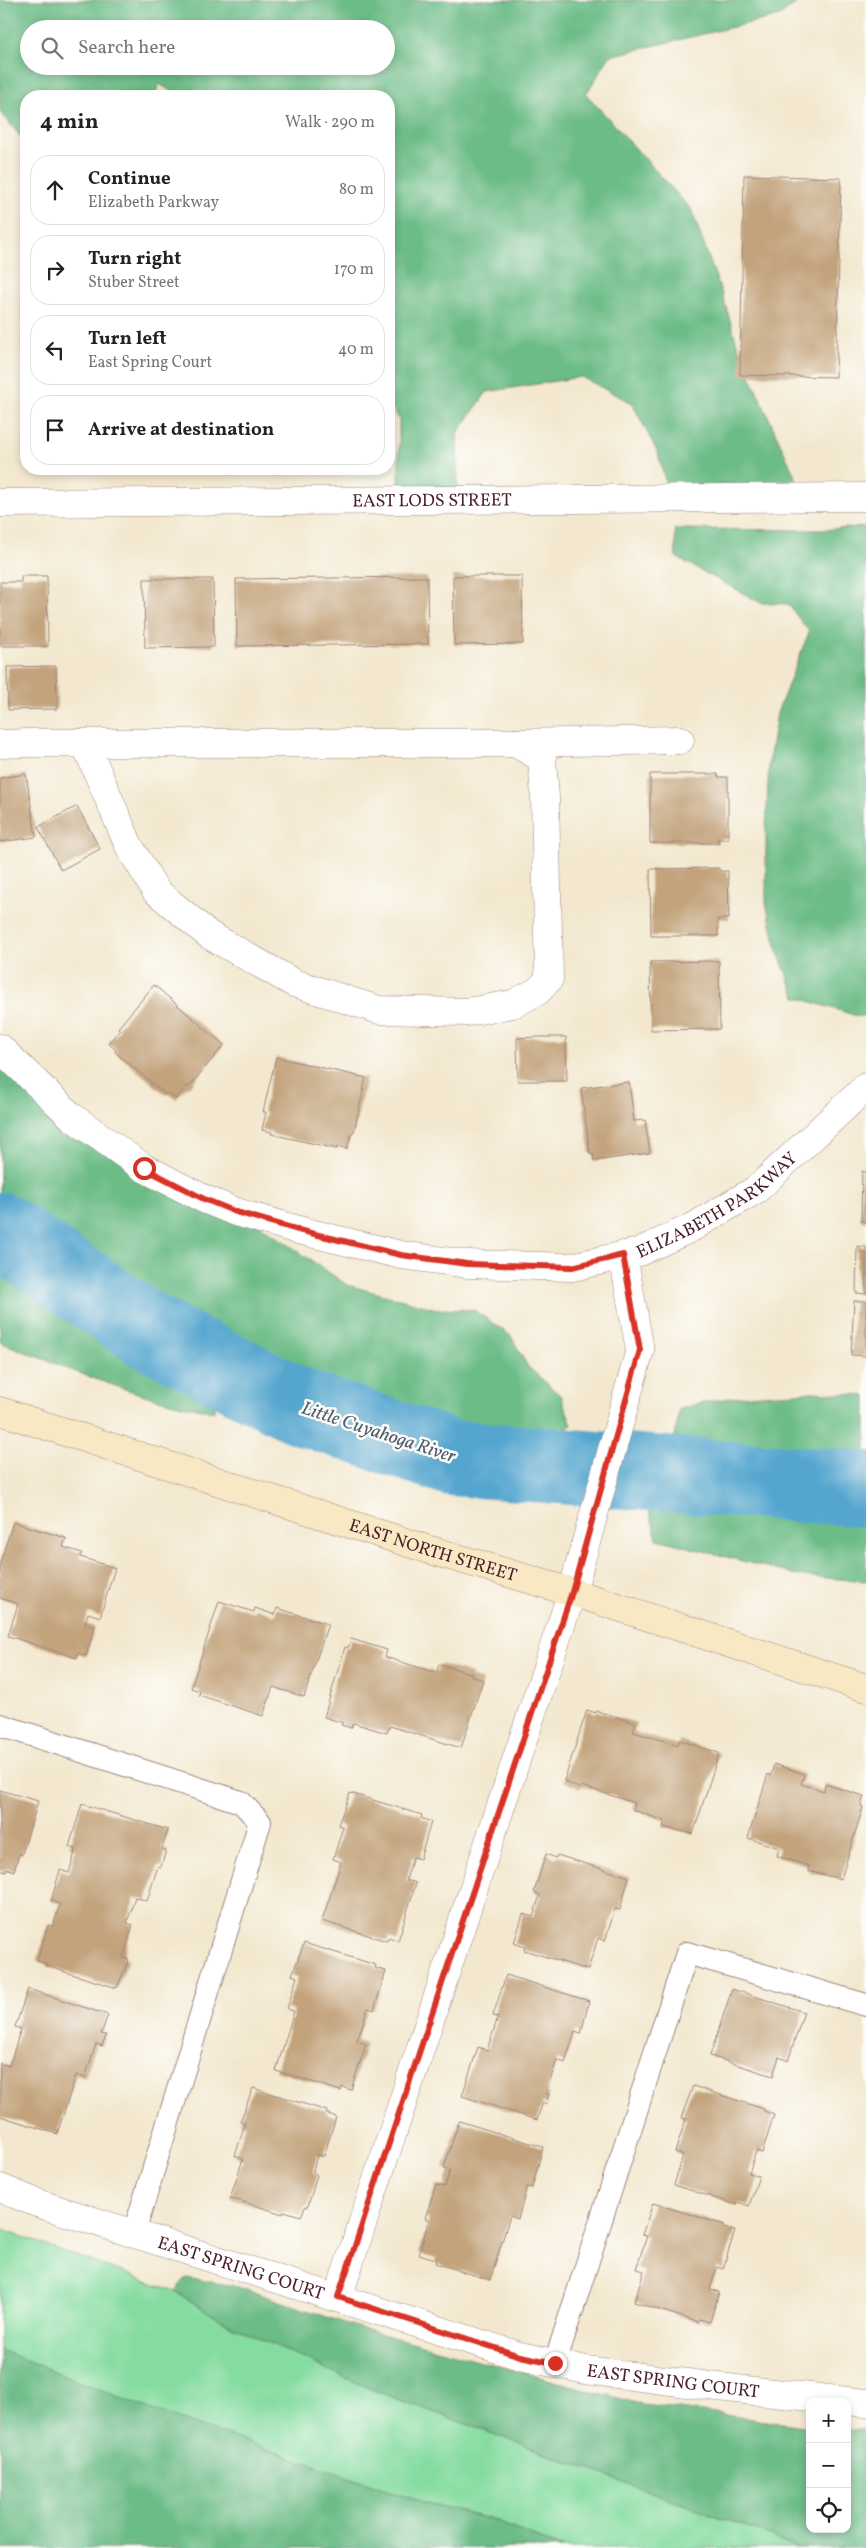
<!DOCTYPE html>
<html lang="en">
<head>
<meta charset="utf-8">
<style>
  body { margin:0; font-family:Vollkorn,serif; background:#f2f2f2; color:#222 }
  .controls { position:absolute; right:15px; bottom:15px; display:grid; overflow:hidden; border-radius:10px; box-shadow:0 2px 8px #0003 }
  .controls button { width:45px; height:45px; display:grid; place-items:center; padding:0; border:0; border-bottom:1px solid #e0e0e0; background:#fff; color:#222; font:25px sans-serif }
  .stop { position:absolute; width:15px; height:15px; margin:-11px; border:4px solid #d93025; border-radius:50%; background:#fff }
  .stop.end { background:#d93025; border-color:#fff; box-shadow:0 1px 5px #0008 }
  .list { margin:0; padding:0; list-style:none }
  h2 { display:flex; justify-content:space-between; align-items:center; height:65px; margin:0; padding:0 20px; font-size:21px }
  h2 small { font-size:16px; font-weight:400; color:#767676 }
  .list li { display:grid; grid-template-columns:32px 1fr auto; gap:15px; align-items:center; box-sizing:border-box; height:70px; margin:0 10px 10px; padding:0 10px; border:1px solid #e0e0e0; border-radius:20px }
  .list b { display:block; font-size:19px; white-space:nowrap }
  .list p { margin:0; font-size:16px; white-space:nowrap; color:#767676 }
  .list em { font-size:16px; font-style:normal; color:#767676 }
  .icon { flex:none; width:28px; height:28px; fill:none; stroke:currentColor; stroke-width:2; stroke-linecap:round; stroke-linejoin:round }
  .map { position:relative; flex:none; width:866px; height:2548px; overflow:hidden }
  .search { position:absolute; background:#fff; box-shadow:0 2px 8px #0003; left:20px; top:20px; width:375px; height:55px; display:flex; align-items:center; gap:12px; box-sizing:border-box; padding:0 18px; border-radius:28px; color:#767676; font-size:19px }
  .panel { position:absolute; background:#fff; box-shadow:0 2px 8px #0003; left:20px; top:90px; width:375px; height:385px; border-radius:20px }
  .map>svg:first-child { display:block }
  .green { fill:#85dca1; stroke:#687e66 }
  .forest { fill:#6cbc87; stroke:#5b6e59; fill-rule:evenodd }
  .lines { fill:none; stroke-linecap:round; stroke-linejoin:round }
  .river { stroke:#54a6cf; stroke-width:76 }
  .building { fill:#c2a37b }
  .lane-casing { stroke:#9e847d; stroke-width:24 }
  .street-casing { stroke:#9e847d; stroke-width:29 }
  .secondary-casing { stroke:#9e847d; stroke-width:29 }
  .lane { stroke:#fff; stroke-width:22 }
  .street { stroke:#fff; stroke-width:28 }
  .secondary { stroke:#f8e8c3; stroke-width:28 }
  .route { stroke:#d93025; stroke-width:6 }
  .labels { text-anchor:middle; stroke-width:5; stroke-linejoin:round; paint-order:stroke }
  .street-label { font-size:18px; fill:#4a1f2b; stroke:#fdfcf7 }
  .water-label { font-size:19px; font-style:italic; fill:#4e5c75; stroke:#fdfcf7 }
</style>
</head>
<body>
<div class="map">
<svg width="866" height="2548" viewBox="0 0 866 2548">
  <rect width="100%" height="100%" fill="#fdfcf7"/>
  <filter id="ink" filterUnits="userSpaceOnUse"><feTurbulence type="fractalNoise" baseFrequency=".02" numOctaves="2"/><feDisplacementMap in="SourceGraphic" scale="10" xChannelSelector="R" yChannelSelector="G"/><feConvolveMatrix kernelMatrix="1 2 1 2 8 2 1 2 1" color-interpolation-filters="sRGB"/></filter>
  <filter id="wash" filterUnits="userSpaceOnUse"><feTurbulence type="fractalNoise" baseFrequency=".0096" numOctaves="4" result="noise"/><feDisplacementMap in="SourceGraphic" scale="20" xChannelSelector="R" yChannelSelector="G"/><feGaussianBlur stdDeviation="1.12" result="paint"/><feColorMatrix in="noise" values="0 0 0 0 0 0 0 0 0 0 0 0 0 0 0 0 0 1.4 0 .05"/><feComposite in="paint" operator="in"/></filter>
  <g filter="url(#wash)">
    <rect width="100%" height="100%" fill="#f3e8cf"/>
    <!-- green -->
    <polygon class="green" points="0,2229 175,2291 224,2322 368,2388 760,2532 797,2548 563,2548 492,2520 410,2498 149,2409 0,2350"/>
    <!-- forest -->
    <g class="forest">
      <path d="M0,0H800L780,16L610,56L586,94L691,209L722,294L740,353L805,499H670L658,453L632,403L581,377L487,392L457,434L458,501H399V419L389,402V96H180L159,84L155,96H26V143L0,112ZM29,29H386V66H29Z"/>
      <polygon points="866,527 866,1016 857,1016 796,997 778,953 766,903 766,827 769,762 777,713 809,632 788,604 761,603 676,557 675,529 820,530"/>
      <polygon points="0,1058 72,1117 244,1214 347,1285 437,1309 474,1310 511,1336 528,1367 561,1396 572,1425 550,1436 464,1442 275,1376 202,1325 89,1267 0,1199"/>
      <path d="M0,1266L75,1319L130,1353L181,1375L201,1387L214,1402V1411C141,1400 69,1369 0,1342Z"/>
      <path d="M813,1392L866,1395V1463L762,1453L722,1443L675,1437L679,1409C722,1395 768,1395 813,1392Z"/>
      <polygon points="697,1501 866,1506 866,1581 800,1576 657,1539 647,1503"/>
      <polygon points="186,2278 235,2286 363,2329 636,2403 810,2427 810,2529 847,2529 847,2429 866,2429 866,2548 797,2548 760,2532 368,2388 224,2322 175,2291"/>
      <polygon points="0,2350 150,2409 410,2498 492,2520 563,2548 0,2548"/>
    </g>
    <g class="lines">
      <!-- river -->
      <polyline class="river" points="0,1230 147,1330 299,1406 452,1458 866,1489"/>
    </g>
    <g id="blocks">
      <!-- building -->
      <g class="building">
        <polygon points="744,175 841,178 836,377 740,375"/>
        <polygon points="21,576 47,576 48,646 0,646 0,582 21,582"/>
        <polygon points="453,576 522,576 523,644 454,645"/>
        <polygon points="427,577 428,644 237,646 236,579"/>
        <polygon points="144,579 213,579 214,647 145,648"/>
        <polygon points="56,666 57,709 8,710 7,667"/>
        <polygon points="26,774 36,837 0,842 0,778"/>
        <polygon points="650,774 718,774 718,777 728,777 728,839 718,839 718,843 650,843"/>
        <polygon points="77,806 100,849 61,870 38,827"/>
        <polygon points="719,868 719,871 728,871 729,919 718,919 718,936 651,936 650,869"/>
        <polygon points="719,961 720,1029 651,1030 650,962"/>
        <polygon points="154,985 224,1045 189,1087 187,1086 176,1099 168,1093 166,1095 115,1052 116,1050 108,1043 120,1030 118,1028"/>
        <polygon points="536,1037 566,1037 567,1081 518,1081 517,1038"/>
        <polygon points="276,1057 366,1078 354,1132 352,1132 347,1149 338,1146 337,1149 271,1134 272,1132 262,1130 266,1112 263,1112"/>
        <polygon points="629,1082 634,1121 645,1120 650,1153 594,1161 593,1153 590,1154 581,1088"/>
        <polygon points="862,1171 866,1172 866,1222 861,1221"/>
        <polygon points="857,1246 866,1247 866,1294 856,1293"/>
        <polygon points="854,1301 866,1301 866,1356 851,1355"/>
        <polygon points="13,1522 66,1538 63,1547 82,1553 80,1557 115,1568 100,1617 88,1613 85,1624 95,1627 86,1656 78,1653 77,1658 8,1636 18,1604 0,1598 0,1563"/>
        <polygon points="219,1601 254,1612 255,1608 275,1615 277,1608 328,1624 304,1697 273,1687 263,1716 199,1695 200,1691 191,1688"/>
        <polygon points="351,1639 387,1650 385,1657 437,1673 439,1664 473,1674 471,1676 483,1680 461,1748 390,1726 387,1733 353,1723 351,1728 341,1725 343,1723 324,1717 345,1647 348,1648"/>
        <polygon points="587,1710 596,1713 597,1711 636,1723 633,1732 678,1745 679,1740 719,1753 693,1834 663,1827 665,1821 633,1810 635,1803 581,1786 580,1789 564,1781"/>
        <polygon points="774,1764 804,1774 801,1784 824,1791 825,1784 864,1796 861,1806 863,1807 841,1879 808,1871 809,1866 777,1856 779,1848 748,1838 768,1774 771,1776"/>
        <polygon points="0,1790 38,1801 22,1854 19,1854 14,1871 7,1868 6,1872 0,1870"/>
        <polygon points="350,1793 422,1815 421,1818 431,1822 420,1859 413,1857 406,1880 416,1883 398,1941 389,1937 387,1941 322,1921 341,1862 333,1859 343,1827 338,1825"/>
        <polygon points="82,1804 168,1830 162,1849 166,1850 161,1867 158,1866 147,1901 135,1897 127,1923 133,1925 123,1958 129,1959 117,1988 46,1966 46,1964 37,1961 48,1925 53,1926 60,1904 51,1901 60,1870 69,1873 76,1849 69,1847"/>
        <polygon points="546,1854 556,1858 557,1855 629,1877 620,1910 615,1909 605,1941 598,1938 588,1970 524,1950 525,1947 514,1943 523,1914 533,1917 540,1895 534,1892"/>
        <polygon points="304,1943 376,1965 375,1968 386,1971 374,2010 368,2008 357,2041 366,2044 351,2090 342,2087 341,2091 276,2071 294,2011 287,2009 297,1977 292,1975"/>
        <polygon points="506,1975 589,2001 581,2033 575,2031 565,2063 557,2060 546,2093 549,2094 546,2104 543,2102 537,2120 462,2096 478,2047 487,2050 498,2017 493,2016"/>
        <polygon points="28,1989 108,2015 101,2034 106,2035 102,2046 96,2044 85,2078 76,2075 57,2134 0,2116 0,2063 9,2066 21,2029 15,2027"/>
        <polygon points="732,1989 804,2012 788,2061 779,2057 773,2076 710,2056"/>
        <polygon points="693,2086 764,2109 764,2111 774,2115 762,2153 756,2151 749,2173 759,2176 749,2206 738,2202 737,2205 674,2185 683,2155 675,2152 686,2119 681,2118"/>
        <polygon points="253,2088 327,2111 326,2113 336,2117 324,2156 317,2155 313,2172 317,2175 308,2206 305,2207 301,2216 284,2211 283,2214 230,2198 243,2159 235,2156 245,2124 240,2122"/>
        <polygon points="459,2121 543,2147 532,2188 527,2187 518,2219 510,2216 490,2280 435,2263 436,2259 419,2254 429,2220 425,2218 436,2185 445,2187 450,2170 444,2168"/>
        <polygon points="653,2203 725,2225 724,2228 735,2230 723,2269 717,2267 710,2289 719,2292 710,2322 699,2319 698,2322 634,2302 644,2271 636,2269 647,2236 642,2235"/>
      </g>
    </g>
  </g>
  <g filter="url(#ink)">
    <use href="#blocks" fill-opacity="0" stroke="#9e847d" stroke-width="1"/>
    <g class="lines">
      <!-- lane casing -->
      <g class="lane-casing">
        <g id="lane">
          <polyline points="0,1725 241,1802 260,1822 134,2233"/>
          <polyline points="555,2363 687,1953 866,2005"/>
        </g>
      </g>
      <!-- street casing -->
      <g class="street-casing">
        <g id="street">
          <path id="s1" d="M0,503L866,497"/>
          <polyline points="515,743 680,740"/>
          <polyline points="0,744 29,743 515,743 542,758 545,797 549,979 538,991 513,1004 467,1012 379,1010 294,983 209,935 156,891 129,846 85,743"/>
          <path id="s2" d="M0,1048L72,1117L144,1168L204,1199L236,1212L302,1231L401,1255L467,1264L572,1267L639,1252L693,1227L757,1189L866,1087"/>
          <path id="s3" d="M0,2188L37,2203L520,2356L586,2370L718,2387L866,2403"/>
          <polyline points="338,2297 572,1592 640,1350 623,1255"/>
        </g>
      </g>
      <!-- secondary casing -->
      <g class="secondary-casing">
        <g id="secondary">
          <path id="s4" d="M0,1411L430,1550L572,1592L866,1688"/>
        </g>
      </g>
      <!-- lane -->
      <use href="#lane" class="lane"/>
      <!-- street -->
      <use href="#street" class="street"/>
      <!-- secondary -->
      <use href="#secondary" class="secondary"/>
    </g>
  </g>
  <g class="lines" filter="url(#ink)">
    <!-- route -->
    <polyline class="route" points="144,1168 204,1199 236,1212 302,1231 401,1255 467,1264 572,1267 623,1255 640,1350 572,1592 338,2297 520,2356 555,2363"/>
  </g>
  <g class="labels">
    <!-- street labels -->
    <g class="street-label">
      <text dy="6" stroke="none"><textPath href="#s1" startOffset="432">EAST LODS STREET</textPath></text>
      <text dy="6" stroke="none"><textPath href="#s2" startOffset="792">ELIZABETH PARKWAY</textPath></text>
      <text dy="6" stroke="none"><textPath href="#s4" startOffset="455">EAST NORTH STREET</textPath></text>
      <text dy="6" stroke="none"><textPath href="#s3" startOffset="254">EAST SPRING COURT</textPath></text>
      <text dy="6" stroke="none"><textPath href="#s3" startOffset="702">EAST SPRING COURT</textPath></text>
    </g>
    <!-- water labels -->
    <g class="water-label">
      <text transform="translate(379 1431) rotate(18)" y="7">Little Cuyahoga River</text>
    </g>
  </g>
</svg>
<div class="controls">
<button>+</button>
<button>−</button>
<button><svg class="icon" aria-label="locate" viewBox="0 0 24 24"><circle cx="12" cy="12" r="6"/><path d="M12 2v4M12 18v4M2 12h4M18 12h4"/></svg></button>
</div>
<div class="stop" style="left:144px;top:1168px"></div>
<div class="stop end" style="left:555px;top:2363px"></div>
<div class="search"><svg class="icon" aria-label="search" viewBox="0 0 24 24"><circle cx="10" cy="10" r="6"/><path d="M15 15l6 6"/></svg>Search here</div>
<section class="panel">
<h2>4 min<small>Walk · 290 m</small></h2>
<ul class="list">
<li><svg class="icon" aria-label="ahead" viewBox="0 0 24 24"><path d="M12 20V5M6 11l6-6 6 6"/></svg><div><b>Continue</b><p>Elizabeth Parkway</p></div><em>80 m</em></li>
<li><svg class="icon" aria-label="right" viewBox="0 0 24 24"><path d="M7 20v-9h11M14 6l5 5-5 5"/></svg><div><b>Turn right</b><p>Stuber Street</p></div><em>170 m</em></li>
<li><svg class="icon" aria-label="left" viewBox="0 0 24 24"><path d="M17 20v-9H6M10 6l-5 5 5 5"/></svg><div><b>Turn left</b><p>East Spring Court</p></div><em>40 m</em></li>
<li><svg class="icon" aria-label="arrive" viewBox="0 0 24 24"><path d="M6 21V4h12l-3 4 3 4H6"/></svg><div><b>Arrive at destination</b></div></li>
</ul>
</section>
</div>
</body>
</html>
